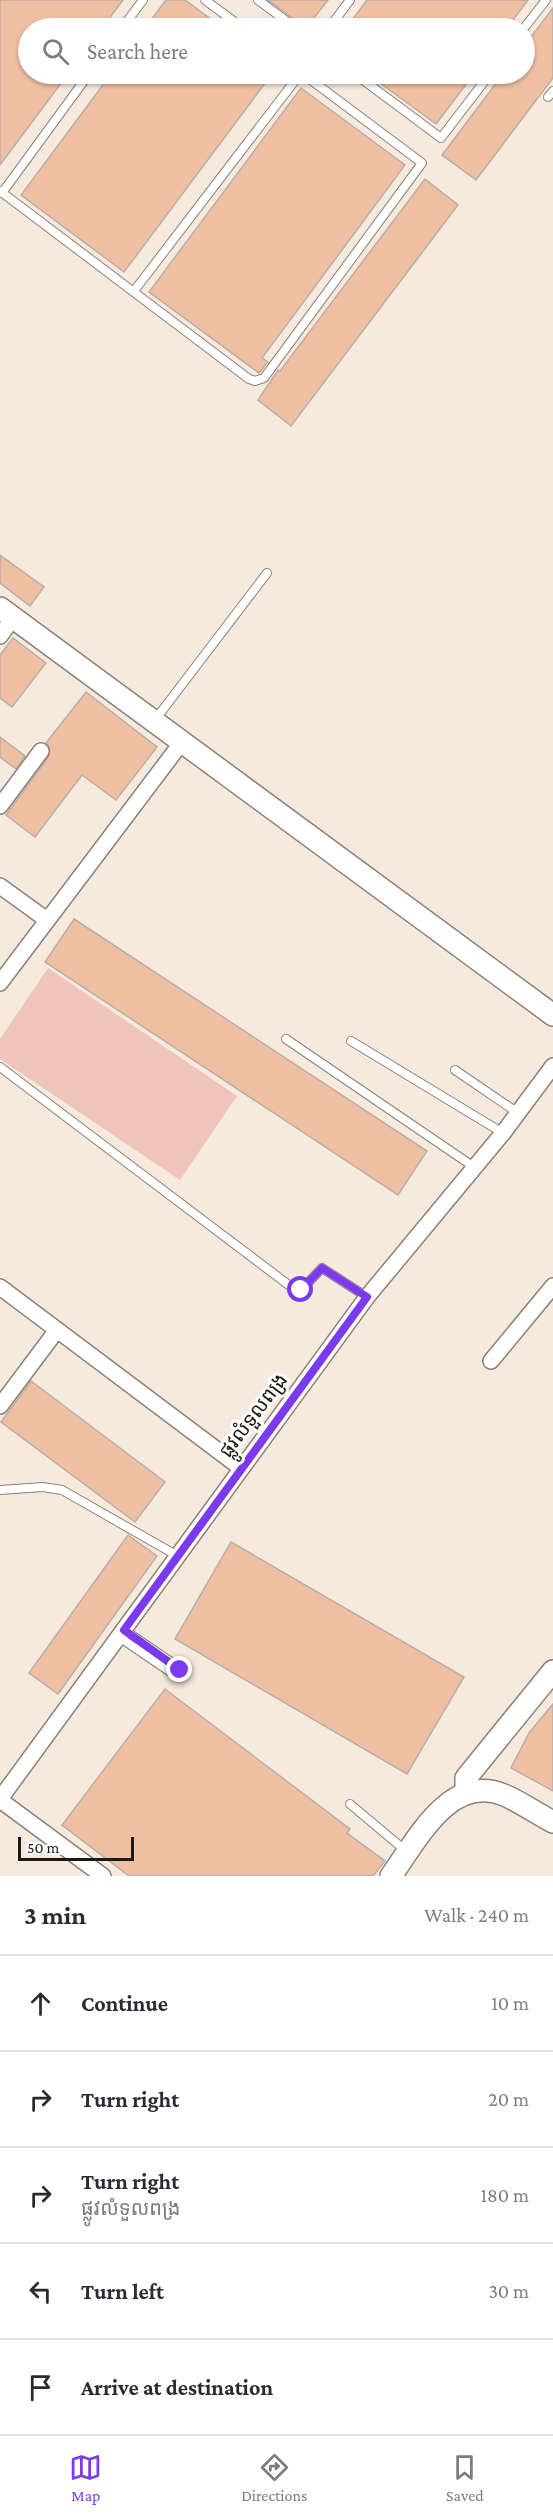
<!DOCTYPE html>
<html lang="en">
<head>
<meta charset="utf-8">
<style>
  body { margin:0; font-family:"Crimson Pro","Noto Sans Khmer",serif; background:#f2f2f3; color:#2b2b33 }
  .scale { position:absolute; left:18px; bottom:15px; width:116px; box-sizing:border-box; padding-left:6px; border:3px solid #1c1813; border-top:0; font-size:16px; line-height:21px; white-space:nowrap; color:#1c1813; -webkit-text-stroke:4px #fff; paint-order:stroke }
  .stop { position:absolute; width:18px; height:18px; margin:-14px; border:4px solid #7c3aed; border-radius:50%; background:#fff }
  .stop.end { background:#7c3aed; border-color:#fff; box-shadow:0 2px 6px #0008 }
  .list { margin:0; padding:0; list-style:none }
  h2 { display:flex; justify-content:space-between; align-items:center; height:78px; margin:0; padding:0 24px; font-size:26px }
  h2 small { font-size:20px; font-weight:400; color:#7c7c81 }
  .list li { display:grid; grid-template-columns:39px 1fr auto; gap:18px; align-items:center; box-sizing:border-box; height:96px; padding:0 24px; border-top:2px solid #e1e1e2 }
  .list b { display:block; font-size:22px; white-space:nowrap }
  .list p { margin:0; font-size:20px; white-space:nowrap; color:#7c7c81 }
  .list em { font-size:20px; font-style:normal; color:#7c7c81 }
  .icon { flex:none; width:33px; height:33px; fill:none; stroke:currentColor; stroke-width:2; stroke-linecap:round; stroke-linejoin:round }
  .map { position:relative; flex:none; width:553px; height:1876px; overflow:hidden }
  .search { position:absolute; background:#fff; box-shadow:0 2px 4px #0004; left:18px; right:18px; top:18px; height:66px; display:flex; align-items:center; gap:15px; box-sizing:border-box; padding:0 21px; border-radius:33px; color:#7c7c81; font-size:22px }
  .sheet { height:558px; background:#fff }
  nav { display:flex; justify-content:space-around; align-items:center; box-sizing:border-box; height:84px; border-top:2px solid #e1e1e2; background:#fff; font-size:16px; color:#7c7c81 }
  nav a { display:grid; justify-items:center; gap:3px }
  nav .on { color:#7c3aed }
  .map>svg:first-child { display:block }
  .green { fill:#efc5bb }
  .building { fill:#eebfa3; stroke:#bcada5; stroke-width:1.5 }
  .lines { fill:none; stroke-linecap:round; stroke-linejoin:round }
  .lane-casing { stroke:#8c8176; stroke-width:10 }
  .street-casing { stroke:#8c8176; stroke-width:18 }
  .secondary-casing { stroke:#8c8176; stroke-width:24 }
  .lane { stroke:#fff; stroke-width:8 }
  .street { stroke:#fff; stroke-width:15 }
  .secondary { stroke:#fff; stroke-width:21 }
  .route { stroke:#7c3aed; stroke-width:8 }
  .labels { text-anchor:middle; stroke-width:6; stroke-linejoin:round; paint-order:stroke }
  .street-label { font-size:20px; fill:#1c1813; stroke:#fff }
</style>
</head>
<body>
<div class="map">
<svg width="553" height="1876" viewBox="0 0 553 1876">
  <rect width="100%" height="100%" fill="#f6eade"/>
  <!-- green -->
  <polygon class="green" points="48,968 237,1096 180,1180 0,1059 0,1039"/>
  <!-- building -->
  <g class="building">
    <polygon points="0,0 123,0 102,28 28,28 28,74 68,74 0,165"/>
    <polygon points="166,0 185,0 223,28 145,28"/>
    <polygon points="268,0 328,0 306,28"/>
    <polygon points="367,0 528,0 507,28 346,28"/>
    <polygon points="553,8 553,78 476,180 442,155 503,74 525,74 525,45"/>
    <polygon points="111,74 272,74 124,272 21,195"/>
    <polygon points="368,74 474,74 436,124"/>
    <polygon points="301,88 405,165 262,358 268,362 259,373 149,292"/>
    <polygon points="425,179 458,205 291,426 258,400 278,370 280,371"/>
    <polygon points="0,555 44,587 30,606 0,583"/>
    <polygon points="13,638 46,663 12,707 0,698 0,655"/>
    <polygon points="86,692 157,747 116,800 82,775 35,837 6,815 49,756 50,748 46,743"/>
    <polygon points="0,737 25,756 16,769 0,757"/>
    <polygon points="74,919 427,1151 398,1195 45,962"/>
    <polygon points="31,1381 165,1482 135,1522 1,1422"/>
    <polygon points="128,1535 157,1556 58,1694 29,1673"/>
    <polygon points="231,1542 464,1677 407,1774 175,1639"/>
    <polygon points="165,1689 350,1829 347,1833 385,1861 373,1876 129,1876 62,1825"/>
    <polygon points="553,1704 553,1791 511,1768 529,1733"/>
  </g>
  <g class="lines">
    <!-- lane casing -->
    <g class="lane-casing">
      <g id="lane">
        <polyline points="205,0 243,28"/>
        <polyline points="258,0 296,28"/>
        <polyline points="122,28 143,0"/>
        <polyline points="329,28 350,0"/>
        <polyline points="524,28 546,0"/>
        <polyline points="355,74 441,138 490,74"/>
        <polyline points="548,97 553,91"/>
        <polyline points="0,191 249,379 255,381 264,378 422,163 303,74"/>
        <polyline points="2,193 89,74"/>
        <polyline points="134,291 300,74"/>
        <polyline points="155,720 267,573"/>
        <polyline points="286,1039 474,1167"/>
        <polyline points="351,1041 503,1133"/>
        <polyline points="0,1067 294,1289 301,1290 322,1268 367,1297"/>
        <polyline points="455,1070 518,1113"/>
        <polyline points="0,1490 43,1487 62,1490 176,1555"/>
        <polyline points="119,1637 175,1675 183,1676 174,1664 124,1630"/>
        <polyline points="350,1804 406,1851"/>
      </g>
    </g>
    <!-- street casing -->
    <g class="street-casing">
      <g id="street">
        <polyline points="0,636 13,618"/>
        <polyline points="0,806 41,751"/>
        <polyline points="0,886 47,920"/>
        <polyline points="0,983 182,742"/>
        <polyline points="0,1287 241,1468"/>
        <polyline points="491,1361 553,1286"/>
        <polyline points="0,1406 57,1330"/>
        <polyline points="0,1799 367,1297 503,1133 553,1066"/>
        <polyline points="0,1800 103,1876"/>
      </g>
    </g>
    <!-- secondary casing -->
    <g class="secondary-casing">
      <g id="secondary">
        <polyline points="0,608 553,1015"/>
        <polyline points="466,1792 466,1778 553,1671"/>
        <path d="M391,1876C417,1840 450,1773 504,1795C521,1802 537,1814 553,1822"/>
      </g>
    </g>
    <!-- lane -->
    <use href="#lane" class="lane"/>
    <!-- street -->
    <use href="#street" class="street"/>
    <!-- secondary -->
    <use href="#secondary" class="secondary"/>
  </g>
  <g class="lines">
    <!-- route -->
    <polyline class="route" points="180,1670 124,1630 367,1297 322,1268 301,1290"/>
  </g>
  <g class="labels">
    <!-- street labels -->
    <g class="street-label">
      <text transform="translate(253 1415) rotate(-53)" y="7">ផ្លូវលំទួលពង្រ</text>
    </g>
  </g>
</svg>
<div class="scale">50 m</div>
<div class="stop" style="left:301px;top:1290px"></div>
<div class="stop end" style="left:180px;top:1670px"></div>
<div class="search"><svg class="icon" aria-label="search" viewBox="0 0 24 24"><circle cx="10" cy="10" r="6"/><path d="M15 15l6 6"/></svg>Search here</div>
</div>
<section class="sheet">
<h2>3 min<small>Walk · 240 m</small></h2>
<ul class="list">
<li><svg class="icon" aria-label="ahead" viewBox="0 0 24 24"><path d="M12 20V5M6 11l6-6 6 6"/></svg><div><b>Continue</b></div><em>10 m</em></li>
<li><svg class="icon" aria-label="right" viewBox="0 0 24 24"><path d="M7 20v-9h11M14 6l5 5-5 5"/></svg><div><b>Turn right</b></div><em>20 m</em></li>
<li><svg class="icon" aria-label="right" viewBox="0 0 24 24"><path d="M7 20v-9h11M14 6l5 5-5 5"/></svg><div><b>Turn right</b><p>ផ្លូវលំទួលពង្រ</p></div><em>180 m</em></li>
<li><svg class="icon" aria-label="left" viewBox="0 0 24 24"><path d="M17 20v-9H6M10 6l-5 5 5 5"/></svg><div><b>Turn left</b></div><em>30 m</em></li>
<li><svg class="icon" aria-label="arrive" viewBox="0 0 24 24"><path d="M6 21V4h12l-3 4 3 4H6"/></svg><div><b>Arrive at destination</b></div></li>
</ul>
</section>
<nav>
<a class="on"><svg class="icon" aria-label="map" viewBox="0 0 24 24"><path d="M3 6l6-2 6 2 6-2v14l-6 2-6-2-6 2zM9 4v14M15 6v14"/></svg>Map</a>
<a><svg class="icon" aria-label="directions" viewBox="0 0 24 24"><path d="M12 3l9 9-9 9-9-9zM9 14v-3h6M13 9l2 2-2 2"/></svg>Directions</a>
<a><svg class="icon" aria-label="saved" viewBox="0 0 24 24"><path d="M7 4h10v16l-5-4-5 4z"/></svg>Saved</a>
</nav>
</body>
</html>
